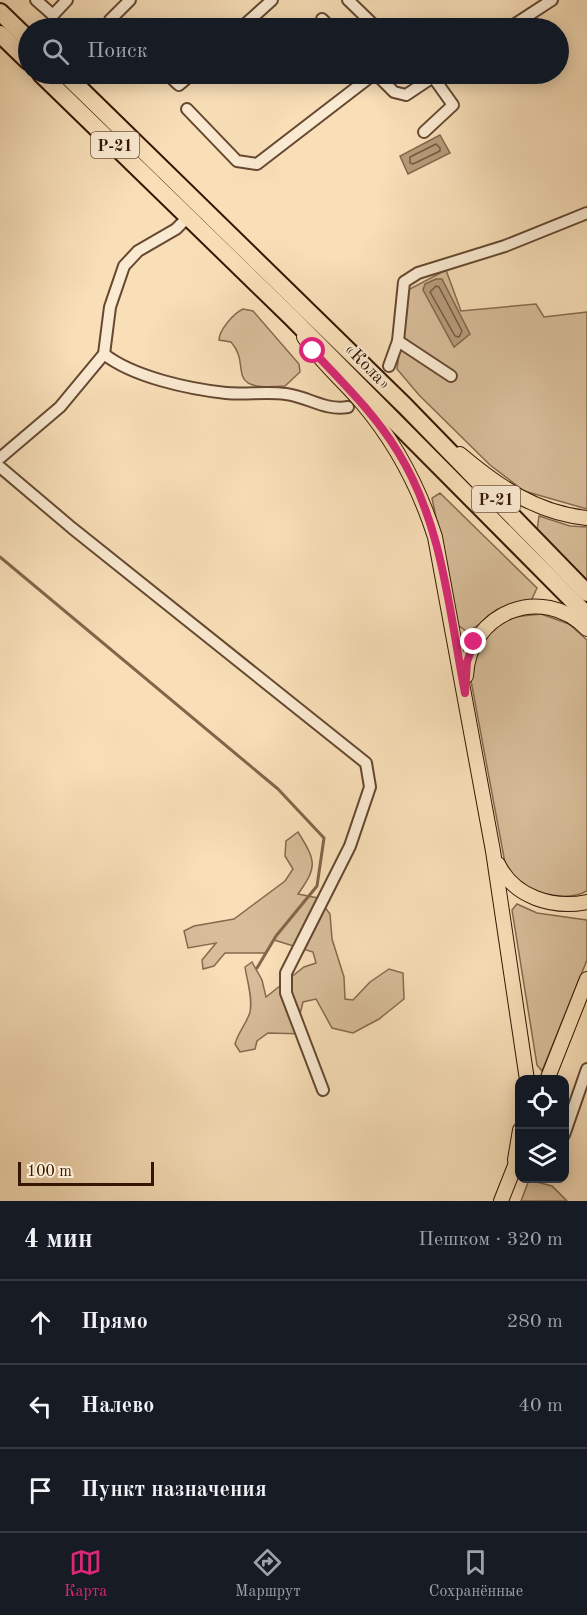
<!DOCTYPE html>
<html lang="ru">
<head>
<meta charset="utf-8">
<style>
  body { margin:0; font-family:"Old Standard TT",serif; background:#242831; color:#f1f3f6 }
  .controls { position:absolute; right:18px; bottom:18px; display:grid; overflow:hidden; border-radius:12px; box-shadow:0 3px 15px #0003 }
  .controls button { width:54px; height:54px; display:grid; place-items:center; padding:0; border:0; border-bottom:2px solid #363941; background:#171b24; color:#f1f3f6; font:30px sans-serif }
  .scale { position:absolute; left:18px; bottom:15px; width:136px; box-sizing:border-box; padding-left:6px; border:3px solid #351602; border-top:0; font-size:16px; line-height:21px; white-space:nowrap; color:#351602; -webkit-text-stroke:4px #faead1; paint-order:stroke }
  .stop { position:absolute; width:18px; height:18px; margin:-14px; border:4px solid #db2777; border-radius:50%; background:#fff }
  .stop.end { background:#db2777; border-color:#fff; box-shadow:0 2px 6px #0008 }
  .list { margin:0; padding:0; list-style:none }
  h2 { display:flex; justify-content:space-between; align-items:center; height:78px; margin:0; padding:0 24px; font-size:26px }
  h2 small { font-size:20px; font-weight:400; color:#9ea1a6 }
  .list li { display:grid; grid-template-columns:39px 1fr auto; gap:18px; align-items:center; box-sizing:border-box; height:84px; padding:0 24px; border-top:2px solid #363941 }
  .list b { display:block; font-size:22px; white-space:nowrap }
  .list em { font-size:20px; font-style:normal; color:#9ea1a6 }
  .icon { flex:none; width:33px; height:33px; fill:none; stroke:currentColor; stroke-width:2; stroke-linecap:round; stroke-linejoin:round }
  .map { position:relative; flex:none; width:587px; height:1201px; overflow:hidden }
  .search { position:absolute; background:#171b24; box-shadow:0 3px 15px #0003; left:18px; right:18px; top:18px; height:66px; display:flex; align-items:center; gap:15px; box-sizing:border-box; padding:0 21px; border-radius:33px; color:#9ea1a6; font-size:22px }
  .sheet { height:330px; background:#171b24 }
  nav { display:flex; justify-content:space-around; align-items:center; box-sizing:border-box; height:84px; border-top:2px solid #363941; background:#171b24; font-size:16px; color:#9ea1a6 }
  nav a { display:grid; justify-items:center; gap:3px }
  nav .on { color:#db2777 }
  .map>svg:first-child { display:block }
  .green { fill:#d7bd99; stroke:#866a4e; stroke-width:1.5 }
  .water { fill:#b69b7a; stroke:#82664a; stroke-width:1.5 }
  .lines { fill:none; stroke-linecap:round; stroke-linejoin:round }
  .shore { stroke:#76583e; stroke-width:1.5 }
  .stream { stroke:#82664a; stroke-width:3 }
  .minor-casing { stroke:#664830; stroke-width:14 }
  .major-casing { stroke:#351602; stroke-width:16 }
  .highway-casing { stroke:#351602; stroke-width:20 }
  .minor { stroke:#faead1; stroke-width:10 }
  .major { stroke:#f8dfb8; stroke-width:14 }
  .highway { stroke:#f8dfb8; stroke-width:16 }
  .route { stroke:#db2777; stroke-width:8 }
  .labels { text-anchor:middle; stroke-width:5; stroke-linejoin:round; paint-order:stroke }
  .shield { fill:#faead1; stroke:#705640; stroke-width:1.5 }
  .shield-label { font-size:16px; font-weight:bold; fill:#351602 }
  .street-label { font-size:18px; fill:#351602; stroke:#faead1 }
</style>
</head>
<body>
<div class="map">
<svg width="587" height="1201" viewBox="0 0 587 1201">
  <rect width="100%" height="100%" fill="#f8dfb8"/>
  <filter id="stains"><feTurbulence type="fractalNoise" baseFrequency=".00333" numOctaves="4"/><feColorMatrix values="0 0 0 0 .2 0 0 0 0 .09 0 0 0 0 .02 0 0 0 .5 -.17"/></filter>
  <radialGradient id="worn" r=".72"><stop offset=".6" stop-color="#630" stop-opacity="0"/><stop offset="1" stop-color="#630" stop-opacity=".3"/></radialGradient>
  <!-- green -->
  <g class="green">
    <polygon points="446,270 461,311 536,304 544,317 587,312 587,509 524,491 490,465 419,395 397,369 408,290"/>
    <path d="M243,309L253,311L299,364L300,372L285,386C221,392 253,366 231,342L219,340C219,330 234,313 243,309Z"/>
    <path d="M440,493L537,588L531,601C503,603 490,619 467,632L458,625L432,498Z"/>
    <polygon points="539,516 570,526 587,527 587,580 537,531"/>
    <path d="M541,614L569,624L587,640V891C567,902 531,895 516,879C512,875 509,868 505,863L469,670L487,633L513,617Z"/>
    <path d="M298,832C316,861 318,866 298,894L318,898L330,914L332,939L344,977L345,999L353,1000L370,982L389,969L403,973L404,999L379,1019L353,1033L332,1028L316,999L303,1002L300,1014L307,1034L268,1033L257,1041L255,1049L240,1052L235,1044C238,1032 247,1023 250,1012C253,998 247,981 245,967L252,962L262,980L266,997L304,967L316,963L313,952L274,940L266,953H225L214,966L203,969L202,960L216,943L188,948L184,931L194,926L234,919L285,881L293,869L285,856L286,841Z"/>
    <polygon points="517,904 537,913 587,920 587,960 542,1071 537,1065 512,910"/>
    <polygon points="529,1180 552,1186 567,1201 521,1201"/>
  </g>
  <!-- water -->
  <g class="water">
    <polygon points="440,135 450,153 408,174 400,156"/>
    <polygon points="436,279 442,279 470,334 454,347 423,290 425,284"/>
  </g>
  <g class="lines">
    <!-- shore -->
    <g class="shore">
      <polygon points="436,144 440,148 440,151 413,164 410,163 410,157"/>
      <polygon points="436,286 439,287 462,331 459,337 455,336 430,292"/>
    </g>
    <!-- stream -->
    <polyline class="stream" points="0,557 278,789 324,838 317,886 276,936 257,968"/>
    <!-- minor casing -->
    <g class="minor-casing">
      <g id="minor">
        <polyline points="36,0 53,15 67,0"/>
        <polyline points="348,0 377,28"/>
        <polyline points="322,19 331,28"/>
        <polyline points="119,28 110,20 130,0"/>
        <polyline points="241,28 272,0"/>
        <polyline points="509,28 552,0"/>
        <polyline points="167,74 179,85 192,74"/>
        <polyline points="376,74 394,92 406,95 433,77 453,105 424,132"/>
        <polyline points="187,109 237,161 257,164 374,74"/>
        <polyline points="398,341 451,376"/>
        <path d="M104,354C133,377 189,389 226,393C246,395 266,391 286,394C309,397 325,411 348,407"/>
        <polyline points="389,366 398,341 404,282 418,273 505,246 587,213"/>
        <polyline points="0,458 60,407 104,354 110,307 124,266 138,251 176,229 188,217"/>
        <polyline points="0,467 72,528 366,763 370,787 350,846 286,973 286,993 323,1090"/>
        <polyline points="564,1135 587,1069"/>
      </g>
    </g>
    <!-- major casing -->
    <g class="major-casing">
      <g id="major">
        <path d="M304,337C320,362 343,380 362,403C396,443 419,487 435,537L493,851L527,1080"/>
        <path d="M460,454C498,486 536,513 587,518"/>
        <path d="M466,676C469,612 542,583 587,629"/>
        <path d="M498,864C514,897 552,909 587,902"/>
        <polyline points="547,1080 587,979"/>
        <polyline points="515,1160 520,1130"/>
        <polyline points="501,1201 520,1153"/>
      </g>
    </g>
    <!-- highway casing -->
    <g class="highway-casing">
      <g id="highway">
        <polyline points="0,12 28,39"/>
        <polyline points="0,34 28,61"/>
        <polyline points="41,74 291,317 587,615"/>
        <polyline points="65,74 405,406 587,593"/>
      </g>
    </g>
    <!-- minor -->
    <use href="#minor" class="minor"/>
    <!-- major -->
    <use href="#major" class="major"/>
    <!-- highway -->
    <use href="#highway" class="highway"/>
  </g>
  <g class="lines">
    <!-- route -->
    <path class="route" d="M313,351C343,383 375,414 398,452C443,525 449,611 465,693L467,662L474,642"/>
  </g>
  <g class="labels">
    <!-- shield labels -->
    <g class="shield">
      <rect x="91" y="132" width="48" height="26" rx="4.5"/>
      <rect x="472" y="486" width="48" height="26" rx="4.5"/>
    </g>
    <g class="shield-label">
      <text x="115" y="151">Р-21</text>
      <text x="496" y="505">Р-21</text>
    </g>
    <!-- street labels -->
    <g class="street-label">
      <text transform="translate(368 366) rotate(45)" y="6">«Кола»</text>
    </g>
  </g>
  <rect width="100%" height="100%" filter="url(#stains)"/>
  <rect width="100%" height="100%" fill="url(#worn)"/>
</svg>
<div class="controls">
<button><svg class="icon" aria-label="locate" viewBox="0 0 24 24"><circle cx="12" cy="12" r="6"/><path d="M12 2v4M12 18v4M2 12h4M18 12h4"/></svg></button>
<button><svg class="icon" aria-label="layers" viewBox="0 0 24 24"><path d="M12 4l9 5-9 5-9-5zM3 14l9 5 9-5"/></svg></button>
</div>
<div class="scale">100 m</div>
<div class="stop" style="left:313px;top:351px"></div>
<div class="stop end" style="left:474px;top:642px"></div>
<div class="search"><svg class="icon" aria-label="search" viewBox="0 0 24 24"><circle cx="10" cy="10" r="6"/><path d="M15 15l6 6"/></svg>Поиск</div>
</div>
<section class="sheet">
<h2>4 мин<small>Пешком · 320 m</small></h2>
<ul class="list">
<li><svg class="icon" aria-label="ahead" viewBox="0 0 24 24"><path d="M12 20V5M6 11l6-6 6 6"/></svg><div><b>Прямо</b></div><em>280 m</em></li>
<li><svg class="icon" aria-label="left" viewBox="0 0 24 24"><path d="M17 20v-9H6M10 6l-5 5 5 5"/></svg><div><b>Налево</b></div><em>40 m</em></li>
<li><svg class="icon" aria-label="arrive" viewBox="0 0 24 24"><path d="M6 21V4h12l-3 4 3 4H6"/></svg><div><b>Пункт назначения</b></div></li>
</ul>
</section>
<nav>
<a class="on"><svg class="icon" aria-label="map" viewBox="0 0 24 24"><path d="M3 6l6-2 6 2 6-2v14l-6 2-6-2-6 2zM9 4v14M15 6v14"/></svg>Карта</a>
<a><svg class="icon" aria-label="directions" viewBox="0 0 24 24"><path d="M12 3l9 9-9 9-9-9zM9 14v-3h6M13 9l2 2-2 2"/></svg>Маршрут</a>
<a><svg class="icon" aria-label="saved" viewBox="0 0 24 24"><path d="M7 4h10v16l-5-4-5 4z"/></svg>Сохранённые</a>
</nav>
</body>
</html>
